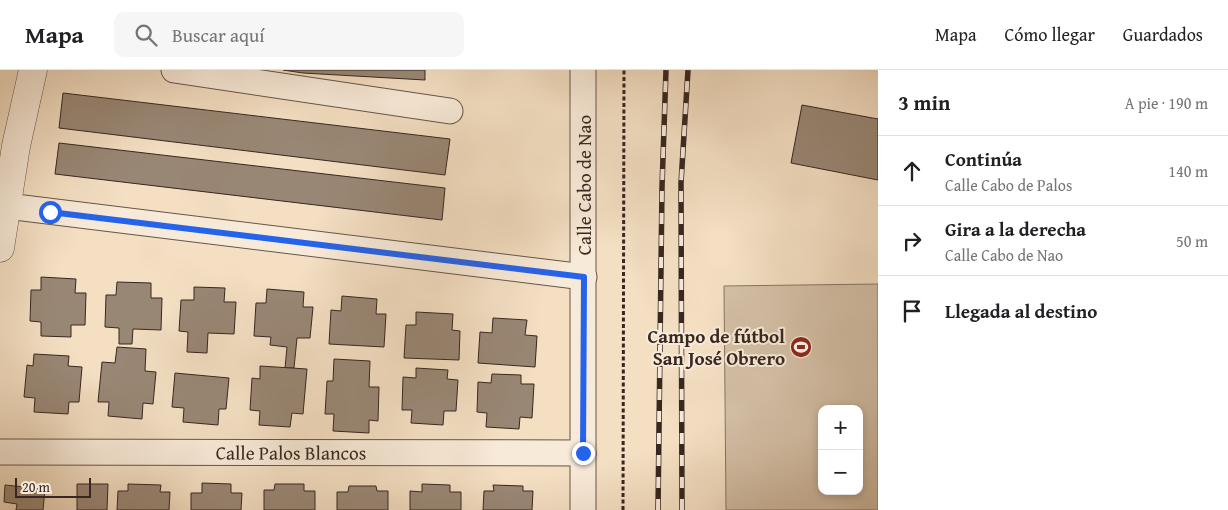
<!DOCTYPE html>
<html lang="es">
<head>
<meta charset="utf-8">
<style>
  body { margin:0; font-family:"Gentium Book Plus",serif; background:#f6f6f6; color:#202124 }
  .controls { position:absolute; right:15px; bottom:15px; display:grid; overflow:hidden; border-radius:10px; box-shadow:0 2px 8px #0003 }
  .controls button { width:45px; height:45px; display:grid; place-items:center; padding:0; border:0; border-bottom:1px solid #e0e0e0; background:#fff; color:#202124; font:25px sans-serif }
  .scale { position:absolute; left:15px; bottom:12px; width:76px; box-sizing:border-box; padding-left:5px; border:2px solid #372720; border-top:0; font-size:14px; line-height:18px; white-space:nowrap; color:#372720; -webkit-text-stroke:4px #f8ead8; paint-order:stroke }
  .stop { position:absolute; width:15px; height:15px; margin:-11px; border:4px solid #2563eb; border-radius:50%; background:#fff }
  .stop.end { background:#2563eb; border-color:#fff; box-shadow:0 1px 5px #0008 }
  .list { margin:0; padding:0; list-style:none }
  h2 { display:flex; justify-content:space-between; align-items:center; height:65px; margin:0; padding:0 20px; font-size:21px }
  h2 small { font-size:16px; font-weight:400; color:#757577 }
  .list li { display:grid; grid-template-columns:32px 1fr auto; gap:15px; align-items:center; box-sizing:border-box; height:70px; padding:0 20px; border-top:1px solid #e0e0e0 }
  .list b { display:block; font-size:19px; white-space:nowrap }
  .list p { margin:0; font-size:16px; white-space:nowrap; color:#757577 }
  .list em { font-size:16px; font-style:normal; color:#757577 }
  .icon { flex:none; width:28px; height:28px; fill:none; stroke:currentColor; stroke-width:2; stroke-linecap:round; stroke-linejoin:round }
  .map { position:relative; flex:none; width:878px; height:440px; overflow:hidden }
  header { display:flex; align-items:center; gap:30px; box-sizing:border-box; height:70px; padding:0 25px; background:#fff; border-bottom:1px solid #e0e0e0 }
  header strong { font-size:24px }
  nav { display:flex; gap:28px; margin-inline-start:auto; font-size:18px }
  .search { width:350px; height:45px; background:#f6f6f6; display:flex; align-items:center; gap:12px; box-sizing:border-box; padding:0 18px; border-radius:10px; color:#757577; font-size:19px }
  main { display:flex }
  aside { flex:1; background:#fff }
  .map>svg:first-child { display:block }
  .green { fill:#d4c0a7; stroke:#867464; fill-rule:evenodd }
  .building { fill:#998775; stroke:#372720 }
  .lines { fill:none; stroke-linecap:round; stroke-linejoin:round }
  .minor-casing { stroke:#665549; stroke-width:27 }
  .tertiary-casing { stroke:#665549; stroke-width:29 }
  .path { stroke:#372720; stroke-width:3; stroke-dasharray:4 2.5; stroke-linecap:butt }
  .minor { stroke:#f8ead8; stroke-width:25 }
  .tertiary { stroke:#f8ead8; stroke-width:28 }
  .rail-casing { stroke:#372720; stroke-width:5.5 }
  .rail { stroke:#f8ead8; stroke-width:4; stroke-dasharray:11; stroke-linecap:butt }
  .route { stroke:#2563eb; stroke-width:6 }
  .labels { text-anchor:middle; stroke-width:4; stroke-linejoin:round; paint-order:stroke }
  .street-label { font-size:19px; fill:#372720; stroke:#f8ead8 }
  .poi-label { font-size:19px; font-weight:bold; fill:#372720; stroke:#f8ead8; text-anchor:end }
</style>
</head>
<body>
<header>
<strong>Mapa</strong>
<div class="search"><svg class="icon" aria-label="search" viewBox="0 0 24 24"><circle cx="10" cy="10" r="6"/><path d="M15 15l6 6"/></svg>Buscar aquí</div>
<nav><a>Mapa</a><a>Cómo llegar</a><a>Guardados</a></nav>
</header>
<main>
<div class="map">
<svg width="878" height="440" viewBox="0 0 878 440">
  <rect width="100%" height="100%" fill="#f4dfc3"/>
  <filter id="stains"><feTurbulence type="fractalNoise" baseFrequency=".004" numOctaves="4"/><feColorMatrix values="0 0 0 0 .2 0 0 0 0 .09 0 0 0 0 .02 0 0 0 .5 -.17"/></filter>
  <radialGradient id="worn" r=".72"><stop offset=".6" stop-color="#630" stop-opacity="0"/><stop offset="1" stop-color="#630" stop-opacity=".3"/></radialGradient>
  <!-- green -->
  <path class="green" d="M878,214V440H726L724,216ZM822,339H859V421H822Z"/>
  <!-- building -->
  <g class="building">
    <polygon points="283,0 425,0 425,10 303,3"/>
    <polygon points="63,23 450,69 445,105 59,58"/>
    <polygon points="802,35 878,49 878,110 791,93"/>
    <polygon points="59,73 445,118 442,150 55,104"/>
    <polygon points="41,207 76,209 75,223 86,223 85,255 71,255 71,267 41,266 41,252 30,251 31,220 41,220"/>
    <polygon points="117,212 151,213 151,228 162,228 161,260 133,259 132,274 119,274 119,258 105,257 106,225 116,225"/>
    <polygon points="194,217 225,218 224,232 236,232 234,264 208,263 207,283 187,282 188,262 179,261 181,230 194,230"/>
    <polygon points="267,219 304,222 303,237 313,237 310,268 297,268 294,298 285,298 287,277 270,275 271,267 254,266 256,233 266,233"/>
    <polygon points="342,226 377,229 376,244 386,244 384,277 329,274 331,240 341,241"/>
    <polygon points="416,242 453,244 452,260 460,261 459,290 404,288 406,255 416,255"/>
    <polygon points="493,248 527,250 525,265 537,266 535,297 478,293 480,262 492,263"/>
    <polygon points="117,277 146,279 145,301 156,302 153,334 143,333 142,349 108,346 109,332 98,332 102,292 115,293"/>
    <polygon points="34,284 69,286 68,296 82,297 79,332 69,332 68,344 34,342 35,328 24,327 27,295 33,296"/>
    <polygon points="334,289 370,291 369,317 379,317 378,351 369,350 369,363 333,361 334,344 325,344 327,311 333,311"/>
    <polygon points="260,296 307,299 303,344 292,343 290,357 259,355 260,341 250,340 252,308 260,309"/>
    <polygon points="416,298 448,300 447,309 458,310 456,341 444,341 443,355 411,353 412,340 402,340 403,307 416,308"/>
    <polygon points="175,303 229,308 226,339 219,339 218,355 183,352 184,338 172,337"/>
    <polygon points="492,304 521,305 521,314 534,314 532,348 520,347 519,359 486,357 487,343 477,342 478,312 491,313"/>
    <polygon points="202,413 231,414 231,423 242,423 241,440 191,440 191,423 202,423"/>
    <polygon points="77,414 108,414 107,440 77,440"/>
    <polygon points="128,414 161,415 160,422 170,422 169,440 117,440 118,421 128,421"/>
    <polygon points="275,414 304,414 304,421 315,421 315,440 264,440 264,420 274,420"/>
    <polygon points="422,414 450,415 450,422 461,422 461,440 410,440 410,421 422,422"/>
    <polygon points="5,415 45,419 43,440 16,440 17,434 4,432"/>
    <polygon points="493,415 523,416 523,421 533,421 532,440 483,440 484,421 494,421"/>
    <polygon points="349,416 376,416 377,421 388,421 388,440 337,440 337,422 348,422"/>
  </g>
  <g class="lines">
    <!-- minor casing -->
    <g class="minor-casing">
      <g id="minor">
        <polyline points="174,0 450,41"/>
        <polyline points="7,136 584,207"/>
        <path id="s1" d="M0,382L583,383"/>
        <polyline points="583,440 583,0"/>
      </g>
    </g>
    <!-- tertiary casing -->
    <g class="tertiary-casing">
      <polyline id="tertiary" points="0,178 16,76 33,0"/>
    </g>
    <!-- path -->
    <polyline class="path" points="623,440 624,0"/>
    <!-- minor -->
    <use href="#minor" class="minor"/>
    <!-- tertiary -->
    <use href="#tertiary" class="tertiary"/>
    <!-- rail casing -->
    <g class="rail-casing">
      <g id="rail">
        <polyline points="658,440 662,117 666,0"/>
        <polyline points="682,440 681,113 688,0"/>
      </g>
    </g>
    <!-- rail -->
    <use href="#rail" class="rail"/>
  </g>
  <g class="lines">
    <!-- route -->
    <polyline class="route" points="50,142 584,207 583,383"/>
  </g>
  <!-- icons -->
  <defs>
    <g id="stadium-disc" transform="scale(1.125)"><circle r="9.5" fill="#8f2418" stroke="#f8ead8"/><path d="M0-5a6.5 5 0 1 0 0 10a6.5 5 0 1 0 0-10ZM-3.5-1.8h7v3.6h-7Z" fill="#fff"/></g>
  </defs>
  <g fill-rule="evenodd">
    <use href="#stadium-disc" x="801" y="277"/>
  </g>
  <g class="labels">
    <!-- street labels -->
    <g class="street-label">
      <text transform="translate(584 115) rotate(-90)" y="7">Calle Cabo de Nao</text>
      <text dy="7" stroke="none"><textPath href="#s1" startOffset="291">Calle Palos Blancos</textPath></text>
    </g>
    <!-- poi labels -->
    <g class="poi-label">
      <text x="785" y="273">Campo de fútbol<tspan x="785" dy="22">San José Obrero</tspan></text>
    </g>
  </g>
  <rect width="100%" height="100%" filter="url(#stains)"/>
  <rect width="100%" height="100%" fill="url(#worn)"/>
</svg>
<div class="controls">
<button>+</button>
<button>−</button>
</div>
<div class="scale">20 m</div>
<div class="stop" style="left:50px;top:142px"></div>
<div class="stop end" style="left:583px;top:383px"></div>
</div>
<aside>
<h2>3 min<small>A pie · 190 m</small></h2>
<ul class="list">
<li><svg class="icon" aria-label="ahead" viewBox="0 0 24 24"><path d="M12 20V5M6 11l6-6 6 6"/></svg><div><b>Continúa</b><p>Calle Cabo de Palos</p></div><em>140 m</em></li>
<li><svg class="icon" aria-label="right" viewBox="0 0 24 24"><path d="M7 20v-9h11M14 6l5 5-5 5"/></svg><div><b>Gira a la derecha</b><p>Calle Cabo de Nao</p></div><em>50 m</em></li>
<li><svg class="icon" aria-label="arrive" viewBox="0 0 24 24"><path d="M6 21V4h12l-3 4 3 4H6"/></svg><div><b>Llegada al destino</b></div></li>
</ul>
</aside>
</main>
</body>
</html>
